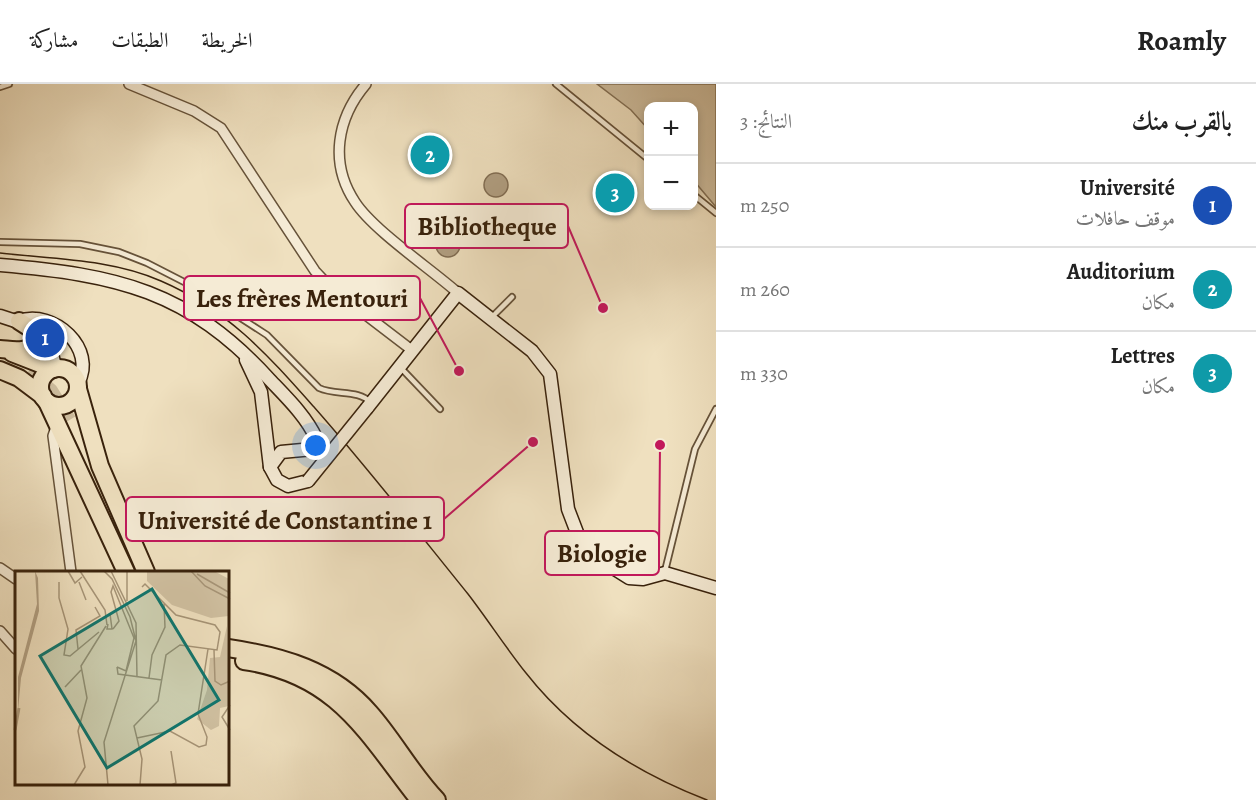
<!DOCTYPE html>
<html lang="ar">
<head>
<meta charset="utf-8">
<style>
  body { margin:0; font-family:Alegreya,Amiri,serif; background:#f2f2f2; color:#222; direction:rtl }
  .controls { position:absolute; right:18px; top:18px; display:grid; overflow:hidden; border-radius:12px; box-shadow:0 3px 9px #0003 }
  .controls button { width:54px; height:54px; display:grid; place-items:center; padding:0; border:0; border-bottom:2px solid #e0e0e0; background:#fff; color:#222; font:30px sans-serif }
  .you { position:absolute; left:316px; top:362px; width:21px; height:21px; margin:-15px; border:4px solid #fff; border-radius:50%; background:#1a73e8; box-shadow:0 0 0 9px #1a73e833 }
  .badge { display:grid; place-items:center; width:39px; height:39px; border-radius:50%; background:#0b8043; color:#fff; font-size:20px; font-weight:700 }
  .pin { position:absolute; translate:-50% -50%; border:3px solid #fff; box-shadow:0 2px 6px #0006 }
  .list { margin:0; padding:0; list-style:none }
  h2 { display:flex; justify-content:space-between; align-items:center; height:78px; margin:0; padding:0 24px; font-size:26px }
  h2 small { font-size:20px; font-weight:400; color:#767676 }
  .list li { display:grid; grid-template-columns:39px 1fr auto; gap:18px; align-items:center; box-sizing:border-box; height:84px; padding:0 24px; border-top:2px solid #e0e0e0 }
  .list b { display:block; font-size:22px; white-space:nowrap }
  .list p { margin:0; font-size:20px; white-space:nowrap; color:#767676 }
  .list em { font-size:20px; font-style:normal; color:#767676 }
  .map { position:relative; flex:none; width:716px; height:716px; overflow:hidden; direction:ltr }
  header { display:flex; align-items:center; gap:36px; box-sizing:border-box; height:84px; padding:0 30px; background:#fff; border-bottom:2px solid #e0e0e0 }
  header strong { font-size:28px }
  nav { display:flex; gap:33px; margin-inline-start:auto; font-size:21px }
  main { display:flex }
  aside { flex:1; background:#fff }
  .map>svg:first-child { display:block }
  .green { fill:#d0c0a1; stroke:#847156; stroke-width:1.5 }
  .water { fill:#b19f82; stroke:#816d53; stroke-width:1.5 }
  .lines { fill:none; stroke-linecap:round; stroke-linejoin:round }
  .highway-tunnel { stroke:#cbba9b; stroke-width:16; stroke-dasharray:16 8; stroke-linecap:butt }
  .lane-casing { stroke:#665239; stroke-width:8 }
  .street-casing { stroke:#665239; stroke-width:12 }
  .secondary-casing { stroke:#39220c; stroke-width:15 }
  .highway-casing { stroke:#39220c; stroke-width:20 }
  .lane { stroke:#f5ebd5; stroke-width:4.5 }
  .street { stroke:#f5ebd5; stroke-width:9 }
  .secondary { stroke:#f5ebd5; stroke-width:12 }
  .highway { stroke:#efe0bf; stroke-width:16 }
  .tram { stroke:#39220c; stroke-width:1.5 }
  .secondary-bridge-casing { stroke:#39220c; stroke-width:15; stroke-linecap:butt }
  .secondary-bridge { stroke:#f5ebd5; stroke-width:12 }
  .inset-river { fill:none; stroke:#b19f82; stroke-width:3 }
  .inset-road { fill:none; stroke:#a69477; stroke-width:1.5 }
  .view { fill:#0f766e; fill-opacity:0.15; stroke:#0f766e; stroke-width:3 }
  .inset-edge { fill:none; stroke:#39220c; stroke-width:3 }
  .leader { fill:none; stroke:#c2185b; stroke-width:2 }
  .callout-dot { fill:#c2185b; stroke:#f5ebd5; stroke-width:2 }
  .callout { fill:#f5ebd5; stroke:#c2185b; stroke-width:2 }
  .callout-label { font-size:26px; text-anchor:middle; font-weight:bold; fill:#39220c }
</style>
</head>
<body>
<header>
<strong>Roamly</strong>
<nav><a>الخريطة</a><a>الطبقات</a><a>مشاركة</a></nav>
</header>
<main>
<aside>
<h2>بالقرب منك<small>النتائج: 3</small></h2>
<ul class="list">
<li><span class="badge" style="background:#1a4fb4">1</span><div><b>Université</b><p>موقف حافلات</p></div><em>250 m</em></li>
<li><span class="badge" style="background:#0f9aa8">2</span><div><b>Auditorium</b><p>مكان</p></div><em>260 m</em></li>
<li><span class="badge" style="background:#0f9aa8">3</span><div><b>Lettres</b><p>مكان</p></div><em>330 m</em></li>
</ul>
</aside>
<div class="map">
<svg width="716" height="716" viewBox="0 0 716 716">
  <rect width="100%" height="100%" fill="#efe0bf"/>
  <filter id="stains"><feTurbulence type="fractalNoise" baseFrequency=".00333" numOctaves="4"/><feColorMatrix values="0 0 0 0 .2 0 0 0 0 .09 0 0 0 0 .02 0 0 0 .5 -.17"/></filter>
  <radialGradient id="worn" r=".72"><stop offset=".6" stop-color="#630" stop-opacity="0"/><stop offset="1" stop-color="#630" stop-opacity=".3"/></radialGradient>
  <!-- green -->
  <polygon class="green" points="597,0 716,0 716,123 694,97 694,22 648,22 648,45 631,26"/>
  <!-- water -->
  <g class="water">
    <circle cx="496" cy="101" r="12"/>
    <circle cx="448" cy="161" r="12"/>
  </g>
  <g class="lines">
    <!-- highway-tunnel -->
    <polyline class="highway-tunnel" points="28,288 50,307 70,339"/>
    <!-- lane casing -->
    <g class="lane-casing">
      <g id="lane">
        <polyline points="556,0 648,75"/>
        <polyline points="0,3 9,0"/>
        <polyline points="694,111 716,129"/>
        <path d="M0,158L80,160L119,168L147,179L188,200L267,251L319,304C336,312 358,305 371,319"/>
        <polyline points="492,233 512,213"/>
        <polyline points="400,283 440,325"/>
        <polyline points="665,487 695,365 716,325"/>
      </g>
    </g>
    <!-- street casing -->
    <g class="street-casing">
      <g id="street">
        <polyline points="129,0 194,27 221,44 315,187 332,205 413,267"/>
        <path d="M366,0C337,34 329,79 355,118C373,146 431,185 458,209"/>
        <polyline points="57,340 53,352 71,488"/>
        <polyline points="0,484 16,495"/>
        <polyline points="0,547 16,565"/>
      </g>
    </g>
    <!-- secondary casing -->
    <g class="secondary-casing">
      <g id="secondary">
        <path d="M0,181C117,191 188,206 270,296C286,313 306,332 316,354L313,365L281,368L270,383"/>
        <path d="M0,232L46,247C55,259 49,273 57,285"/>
        <path d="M19,237C54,225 97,265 78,299"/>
        <polyline points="246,276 261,308 270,383 277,396 288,402 308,397"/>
        <polyline points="367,324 458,209 532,267 550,290 568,425 581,459 594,472 629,494 643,495 665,489 716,504"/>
      </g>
    </g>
    <!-- highway casing -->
    <g class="highway-casing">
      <g id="highway">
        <path d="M0,265C14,266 28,270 37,256L36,248L19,237"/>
        <polyline points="12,269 53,285"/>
        <circle cx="59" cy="303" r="19"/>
        <polyline points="0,286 19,294 43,312"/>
        <polyline points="78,305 100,382 146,488"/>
        <polyline points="47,318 126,488"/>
        <path d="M228,564C282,572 333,586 370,629C394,656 411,689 437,716"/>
        <path d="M244,577C338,591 366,649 419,716"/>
      </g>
    </g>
    <!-- lane -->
    <use href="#lane" class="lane"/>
    <!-- street -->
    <use href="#street" class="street"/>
    <!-- secondary -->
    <use href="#secondary" class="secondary"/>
    <!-- highway -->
    <use href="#highway" class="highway"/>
    <!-- tram -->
    <path class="tram" d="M0,169C52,175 112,175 161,197C228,226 266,269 314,323C367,383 417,447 468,510C488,536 506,564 526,589C573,649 637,689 707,716"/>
    <!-- secondary-bridge casing -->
    <g class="secondary-bridge-casing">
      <polyline id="secondary-bridge" points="308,397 367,324"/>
    </g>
    <!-- secondary-bridge -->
    <use href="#secondary-bridge" class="secondary-bridge"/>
  </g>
  <!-- overview -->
  <g transform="translate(15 487)">
    <rect width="214" height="214" fill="#efe0bf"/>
    <path d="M132,0H199L214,8V45L196,47L157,34L132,10ZM212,55L214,135L205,137L204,155L196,159L182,148L192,119L195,87L205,86Z" fill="#d0c0a1"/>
    <path d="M20,0L23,7L24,40L6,107L3,140V106L22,33Z" fill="#b19f82"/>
    <path class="inset-river" d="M0,159L4,137"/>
    <path class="inset-road" d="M53,0L60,12L67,6M65,0L90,39L92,54M89,0L97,8L115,46L121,70L89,171L93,214M96,0L121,52L122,106M176,0L190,15L215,28M182,3L215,22M44,11V27L53,58L49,84L55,85L84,61M64,11L71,29M112,30V0M93,53L92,58H97L95,43M98,58L104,50L96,21L98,15L119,67L111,100L102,96M63,78L61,59L85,45L80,36M199,79L200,110L206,114L215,110M102,96L103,103L147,109M134,107L137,84L150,56L149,33M50,116L66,99M215,134L207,146L215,159M122,167L155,160L184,176L191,174L192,166L183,143L193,78M156,180L161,212L156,214M59,214L70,196L63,160L72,127L66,95L91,55M125,214L127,188L119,155L143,130L151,84L165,74L202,79L205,61L200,54L161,44L130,13L127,16"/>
    <path class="view" d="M137,18L204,129L92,197L25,85Z"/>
    <rect width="214" height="214" class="inset-edge"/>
  </g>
  <!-- callouts -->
  <path class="leader" d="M603 224L568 142M459 287L420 214M533 358L444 435M660 361L659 469"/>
  <g class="callout-dot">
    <circle cx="603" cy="224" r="6"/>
    <circle cx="459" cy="287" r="6"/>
    <circle cx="533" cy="358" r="6"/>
    <circle cx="660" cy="361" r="6"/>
  </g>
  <g class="callout">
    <rect x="405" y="120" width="163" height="44" rx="6"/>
    <rect x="184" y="192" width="236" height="44" rx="6"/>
    <rect x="126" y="413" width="318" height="44" rx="6"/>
    <rect x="545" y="447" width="114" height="44" rx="6"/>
  </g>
  <g class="callout-label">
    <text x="487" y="151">Bibliotheque</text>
    <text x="302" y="223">Les frères Mentouri</text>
    <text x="285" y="445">Université de Constantine 1</text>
    <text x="602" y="478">Biologie</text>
  </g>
  <rect width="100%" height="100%" filter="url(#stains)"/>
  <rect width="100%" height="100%" fill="url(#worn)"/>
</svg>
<div class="controls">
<button>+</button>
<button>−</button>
</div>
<div class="you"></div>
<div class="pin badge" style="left:45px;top:254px;background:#1a4fb4">1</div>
<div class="pin badge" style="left:430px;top:71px;background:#0f9aa8">2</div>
<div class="pin badge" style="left:615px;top:109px;background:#0f9aa8">3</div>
</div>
</main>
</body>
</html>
